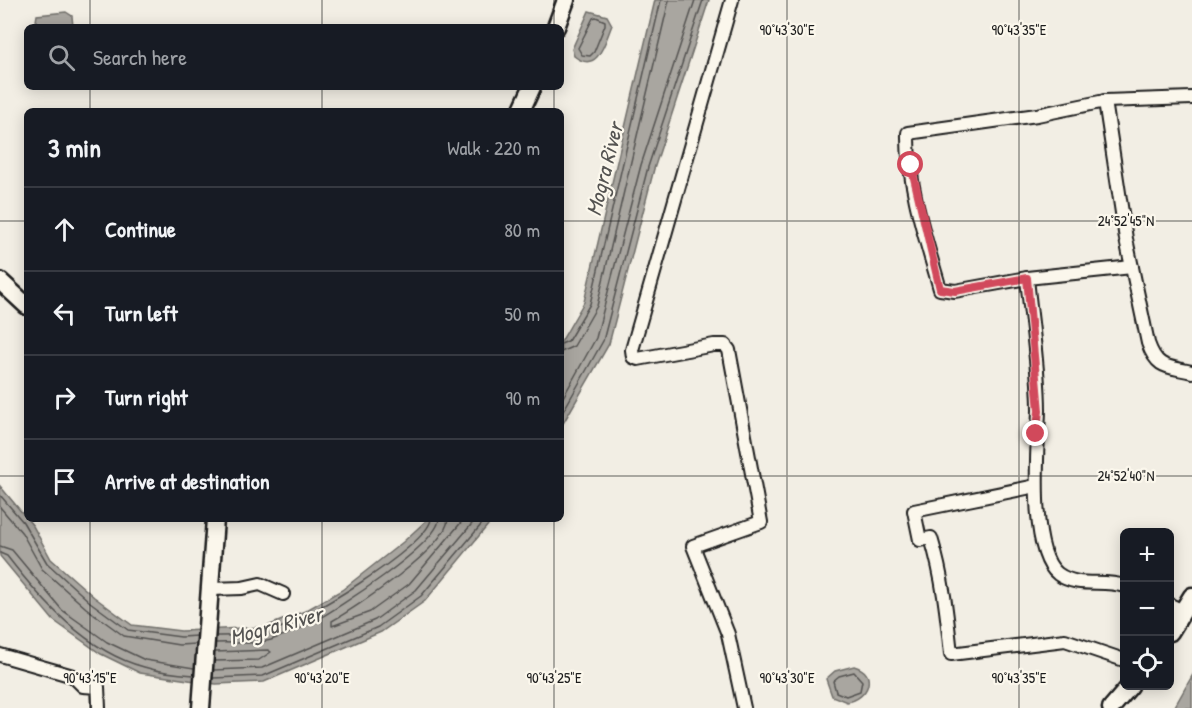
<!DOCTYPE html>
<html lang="en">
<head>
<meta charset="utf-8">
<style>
  body { margin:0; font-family:"Patrick Hand",sans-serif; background:#242831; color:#f1f3f6 }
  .controls { position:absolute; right:18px; bottom:18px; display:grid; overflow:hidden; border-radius:9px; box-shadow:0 3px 15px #0003 }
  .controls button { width:54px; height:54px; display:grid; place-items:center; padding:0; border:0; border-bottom:2px solid #363941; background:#171b24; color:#f1f3f6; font:30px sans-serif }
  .stop { position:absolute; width:18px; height:18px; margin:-14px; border:4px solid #d1495b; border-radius:50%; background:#fff }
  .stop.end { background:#d1495b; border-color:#fff; box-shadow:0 2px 6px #0008 }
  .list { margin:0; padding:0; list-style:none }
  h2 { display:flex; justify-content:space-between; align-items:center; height:78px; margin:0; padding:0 24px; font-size:26px }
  h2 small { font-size:20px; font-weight:400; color:#9ea1a6 }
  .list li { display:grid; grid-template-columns:39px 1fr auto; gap:18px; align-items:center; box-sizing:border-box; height:84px; padding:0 24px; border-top:2px solid #363941 }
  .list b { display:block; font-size:22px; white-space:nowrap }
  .list em { font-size:20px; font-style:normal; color:#9ea1a6 }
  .icon { flex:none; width:33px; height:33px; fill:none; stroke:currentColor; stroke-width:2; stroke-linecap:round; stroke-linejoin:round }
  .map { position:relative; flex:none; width:1192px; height:708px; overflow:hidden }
  .search { position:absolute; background:#171b24; box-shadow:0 3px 15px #0003; left:24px; top:24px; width:540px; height:66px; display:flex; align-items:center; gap:15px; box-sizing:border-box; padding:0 21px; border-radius:9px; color:#9ea1a6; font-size:22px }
  .panel { position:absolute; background:#171b24; box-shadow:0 3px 15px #0003; left:24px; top:108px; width:540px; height:414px; border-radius:9px }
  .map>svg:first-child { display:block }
  .water { fill:#a9a6a0; stroke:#716f6b; stroke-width:1.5 }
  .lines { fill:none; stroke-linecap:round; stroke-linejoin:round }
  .shore { stroke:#545351; stroke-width:1.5 }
  .street-casing { stroke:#1c1c1c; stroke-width:16 }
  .secondary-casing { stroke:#1c1c1c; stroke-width:21 }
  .street { stroke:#fbf7ec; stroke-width:12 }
  .secondary { stroke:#fbf7ec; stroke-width:16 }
  .route { stroke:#d1495b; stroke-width:8 }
  .ticks { fill:none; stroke:#1c1c1c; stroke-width:1.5; stroke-opacity:0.45 }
  .labels { text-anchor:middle; stroke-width:4.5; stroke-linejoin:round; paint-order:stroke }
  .water-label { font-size:22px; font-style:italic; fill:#545351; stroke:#fbf7ec }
  .ticks-label { font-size:15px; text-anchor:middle; fill:#1c1c1c; stroke:#fbf7ec; stroke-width:4.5; stroke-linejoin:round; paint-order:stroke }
</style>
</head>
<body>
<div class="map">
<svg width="1192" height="708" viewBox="0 0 1192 708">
  <rect width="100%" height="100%" fill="#f2eee4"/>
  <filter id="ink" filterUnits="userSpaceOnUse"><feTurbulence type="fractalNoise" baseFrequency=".0167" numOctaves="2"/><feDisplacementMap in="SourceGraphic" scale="12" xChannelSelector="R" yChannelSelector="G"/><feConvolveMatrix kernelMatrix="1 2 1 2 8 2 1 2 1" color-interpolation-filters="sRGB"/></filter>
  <g filter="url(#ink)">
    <!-- water -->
    <g class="water">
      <polygon points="655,0 709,0 654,169 609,344 561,427 561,342 584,302"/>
      <path d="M589,11L607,16L612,25C605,42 598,75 574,56L572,49Z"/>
      <polygon points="66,12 72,16 73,27 35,27 37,15"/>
      <polygon points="0,486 33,526 51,559 94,597 132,625 181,631 265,627 305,611 342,590 403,542 428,519 493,519 425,601 381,632 264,682 216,684 140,673 101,654 53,620 0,556"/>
      <path d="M854,666C879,673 868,699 847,702L832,696L826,679L835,671Z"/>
      <polygon points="1192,676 1192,708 1174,708"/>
    </g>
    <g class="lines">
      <!-- shore -->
      <g class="shore">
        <polygon points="596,17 605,21 605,25 594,52 590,56 582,55 578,48 593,18"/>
        <polyline points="561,344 568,341 590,304 661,0"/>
        <polyline points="561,352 574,346 597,306 669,0"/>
        <polyline points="561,401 596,338 641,165 695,0"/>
        <polyline points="561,415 603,341 648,167 703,0"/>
        <polyline points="0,495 23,522 47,563 90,602 128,630 181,637 197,636"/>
        <polyline points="0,507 22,533 42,569 86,608 124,636 179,645 196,644"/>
        <path d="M448,519C447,547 357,607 332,621V626L370,612L409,584L464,519"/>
        <polyline points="0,546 12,550 62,610 107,642 145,660 194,668"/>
        <path d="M0,553L7,556C41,600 87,652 144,667C160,672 177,674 194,675"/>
        <path d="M216,636C232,635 251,637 267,633C297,625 428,547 431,519"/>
        <path d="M216,643C233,642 254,645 271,640C285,635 300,629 313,622C337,609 438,544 439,519"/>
        <polyline points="214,661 259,660 271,652 268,650 215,652"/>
        <polyline points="214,670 262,668 375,620 416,590 476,519"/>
        <polygon points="854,672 862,681 860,691 846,696 836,692 833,681 839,676"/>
        <polyline points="213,678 263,676 378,627 421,596 486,519"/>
      </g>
      <!-- street casing -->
      <g class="street-casing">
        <g id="street">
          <polyline points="732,0 632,350 633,357 638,359 714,345 725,345 729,350 761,522 693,546 728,634 744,708"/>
          <path d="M1105,101L1126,239L1148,343C1157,369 1167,366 1192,372"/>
          <path d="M1027,278L955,291L940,289C926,240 907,184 908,133L1037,115L1105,101L1192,98"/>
          <path d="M1036,486L914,511L920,540L931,538C943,577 947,615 951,654L1065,640L1124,660"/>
          <path d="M1124,586C1103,578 1079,589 1058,574C1028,551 1038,446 1039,410C1039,367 1031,321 1027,278L1132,267"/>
          <polyline points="211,589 242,588 260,584 283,594"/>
          <polyline points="1170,605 1183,611"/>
          <polyline points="0,655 73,676 83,686 98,687 99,708"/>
        </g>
      </g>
      <!-- secondary casing -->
      <g class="secondary-casing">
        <g id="secondary">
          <polyline points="556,27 566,0"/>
          <polyline points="521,111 532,87"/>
          <polyline points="0,281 27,306"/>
          <polyline points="1170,632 1192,596"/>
          <polyline points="201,708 215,519"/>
          <polyline points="1111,708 1130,686"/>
        </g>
      </g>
      <!-- street -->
      <use href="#street" class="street"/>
      <!-- secondary -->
      <use href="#secondary" class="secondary"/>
    </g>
  </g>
  <g class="lines" filter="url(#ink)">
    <!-- route -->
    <polyline class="route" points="911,165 940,289 955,291 1027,278 1039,411 1036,434"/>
  </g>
  <!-- ticks -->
  <path class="ticks" d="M90,0V27M322,0V27M554,0V27M787,0V708M1019,0V708M90,87V111M322,87V111M554,87V111M0,221H27M561,221H1192M0,476H27M561,476H1192M90,519V708M322,519V708M554,519V708"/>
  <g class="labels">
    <!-- water labels -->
    <g class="water-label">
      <text transform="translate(604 169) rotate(-76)" y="8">Mogra River</text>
      <text transform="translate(276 625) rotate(-15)" y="8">Mogra River</text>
    </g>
  </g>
  <g class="ticks-label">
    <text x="787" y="35">90°43'30"E</text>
    <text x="1019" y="35">90°43'35"E</text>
    <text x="1126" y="226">24°52'45"N</text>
    <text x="1126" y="481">24°52'40"N</text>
    <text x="90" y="683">90°43'15"E</text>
    <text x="322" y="683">90°43'20"E</text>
    <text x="554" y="683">90°43'25"E</text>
    <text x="787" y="683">90°43'30"E</text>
    <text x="1019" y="683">90°43'35"E</text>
  </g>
</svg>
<div class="controls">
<button>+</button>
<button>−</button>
<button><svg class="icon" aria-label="locate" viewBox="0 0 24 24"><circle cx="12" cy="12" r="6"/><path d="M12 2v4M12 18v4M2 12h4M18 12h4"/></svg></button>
</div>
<div class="stop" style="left:911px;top:165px"></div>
<div class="stop end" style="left:1036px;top:434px"></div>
<div class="search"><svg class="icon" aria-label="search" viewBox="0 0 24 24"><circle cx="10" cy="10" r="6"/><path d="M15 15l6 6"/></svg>Search here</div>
<section class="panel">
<h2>3 min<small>Walk · 220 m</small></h2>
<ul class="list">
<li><svg class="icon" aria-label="ahead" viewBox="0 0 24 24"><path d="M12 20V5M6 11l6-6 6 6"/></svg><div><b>Continue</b></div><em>80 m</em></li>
<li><svg class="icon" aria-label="left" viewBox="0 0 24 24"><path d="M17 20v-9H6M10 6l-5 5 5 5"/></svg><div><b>Turn left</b></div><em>50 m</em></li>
<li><svg class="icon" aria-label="right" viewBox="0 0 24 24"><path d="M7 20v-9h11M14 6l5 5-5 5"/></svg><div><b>Turn right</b></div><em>90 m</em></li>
<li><svg class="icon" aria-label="arrive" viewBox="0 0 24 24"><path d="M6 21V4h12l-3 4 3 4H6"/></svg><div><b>Arrive at destination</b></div></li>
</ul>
</section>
</div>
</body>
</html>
